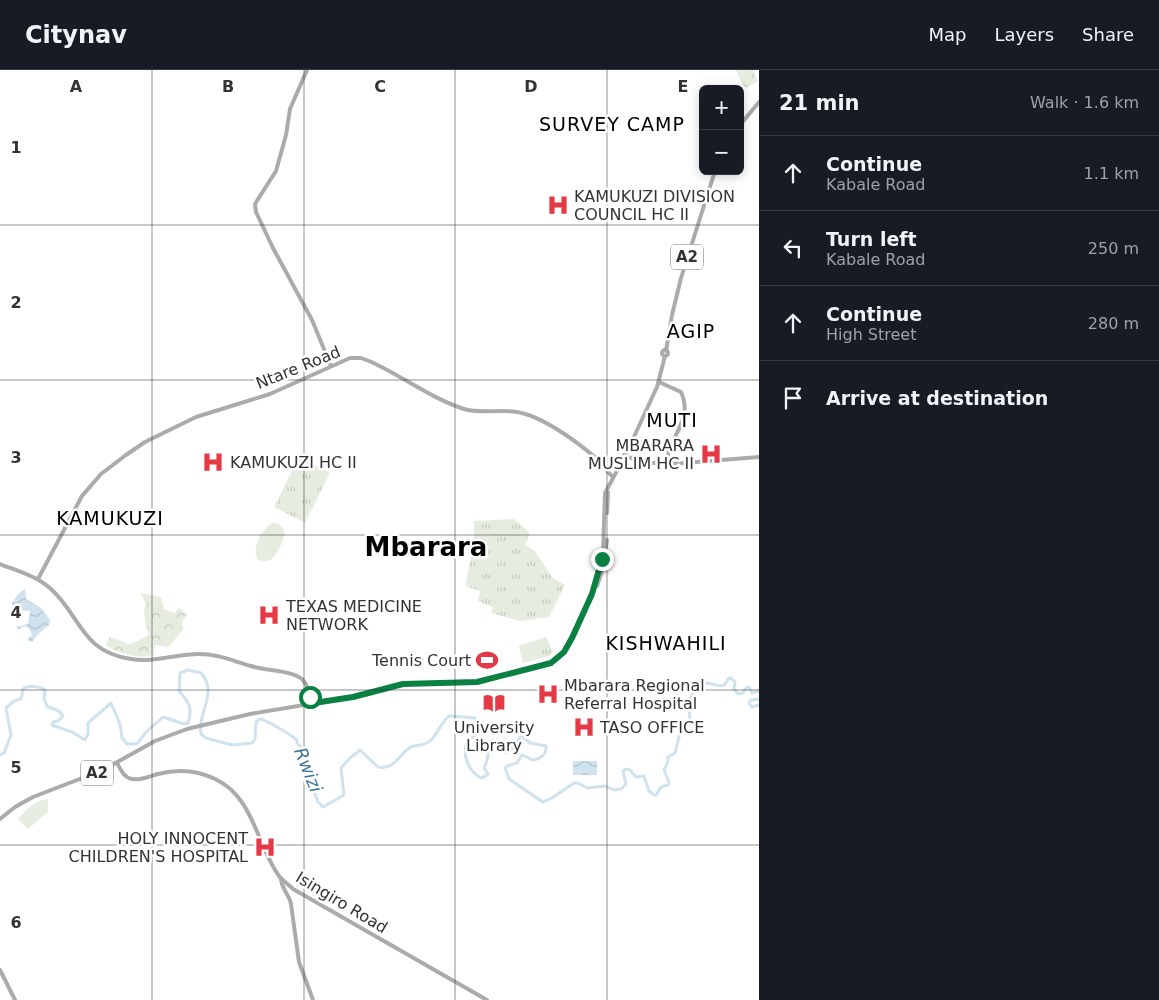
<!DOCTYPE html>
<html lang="en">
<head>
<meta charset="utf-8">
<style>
  body { margin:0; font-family:"DejaVu Sans",sans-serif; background:#20242c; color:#f1f3f6 }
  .controls { position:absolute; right:15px; top:15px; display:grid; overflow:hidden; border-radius:8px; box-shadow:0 2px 12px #0003 }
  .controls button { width:45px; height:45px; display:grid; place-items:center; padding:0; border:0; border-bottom:1px solid #363941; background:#171b24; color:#f1f3f6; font:25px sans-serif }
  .stop { position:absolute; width:15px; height:15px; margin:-11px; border:4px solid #0b8043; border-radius:50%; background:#fff }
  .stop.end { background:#0b8043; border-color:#fff; box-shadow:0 1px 5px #0008 }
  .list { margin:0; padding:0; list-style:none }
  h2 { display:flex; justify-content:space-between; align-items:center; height:65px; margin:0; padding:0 20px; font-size:21px }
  h2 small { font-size:16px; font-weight:400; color:#9ea1a6 }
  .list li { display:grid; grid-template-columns:32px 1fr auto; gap:15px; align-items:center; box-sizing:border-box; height:75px; padding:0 20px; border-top:1px solid #363941 }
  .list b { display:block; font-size:19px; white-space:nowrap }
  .list p { margin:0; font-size:16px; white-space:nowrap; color:#9ea1a6 }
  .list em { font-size:16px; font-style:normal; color:#9ea1a6 }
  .icon { flex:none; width:28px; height:28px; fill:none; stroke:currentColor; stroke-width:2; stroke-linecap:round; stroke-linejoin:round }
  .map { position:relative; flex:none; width:759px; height:930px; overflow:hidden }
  header { display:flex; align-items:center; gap:30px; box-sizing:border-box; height:70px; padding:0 25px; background:#171b24; border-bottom:1px solid #363941 }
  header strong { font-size:24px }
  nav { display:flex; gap:28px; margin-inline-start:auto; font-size:18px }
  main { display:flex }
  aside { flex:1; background:#171b24 }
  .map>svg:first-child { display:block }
  .grass { fill:url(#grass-tufts) }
  .forest { fill:url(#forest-crowns) }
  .park { fill:#e6ecdf }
  .water { fill:url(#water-waves) }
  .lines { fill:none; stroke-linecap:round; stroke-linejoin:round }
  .river { stroke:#cfe2ee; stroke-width:3 }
  .major { stroke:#ababab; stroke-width:4 }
  .route { stroke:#0b8043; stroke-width:6 }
  .grid { fill:none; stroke:#333; stroke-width:1; stroke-opacity:0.55 }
  .labels { text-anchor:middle; stroke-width:5; stroke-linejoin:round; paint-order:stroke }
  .shield { fill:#fff; stroke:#707070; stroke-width:1 }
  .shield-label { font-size:15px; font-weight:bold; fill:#333 }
  .poi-label { font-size:16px; fill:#333; stroke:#fff; text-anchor:start }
  .street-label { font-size:16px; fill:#333; stroke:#fff }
  .water-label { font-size:18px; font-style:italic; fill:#3f7597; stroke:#fff }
  .quarter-label { font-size:19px; letter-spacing:1px; fill:#000; stroke:#fff }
  .town-label { font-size:26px; font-weight:bold; fill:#000; stroke:#fff }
  .grid-label { font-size:16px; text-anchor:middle; font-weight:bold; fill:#333; stroke:#fff; stroke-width:5; stroke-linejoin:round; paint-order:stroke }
</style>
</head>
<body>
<header>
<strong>Citynav</strong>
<nav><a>Map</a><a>Layers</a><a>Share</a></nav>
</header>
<main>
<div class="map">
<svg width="759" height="930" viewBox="0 0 759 930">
  <defs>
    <pattern id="grass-tufts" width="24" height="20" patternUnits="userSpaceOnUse" patternTransform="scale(1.25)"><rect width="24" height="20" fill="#e6ecdf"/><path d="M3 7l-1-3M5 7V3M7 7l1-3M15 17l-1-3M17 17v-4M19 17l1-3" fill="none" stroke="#c6cbc0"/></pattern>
    <pattern id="forest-crowns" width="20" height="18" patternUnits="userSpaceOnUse" patternTransform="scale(1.25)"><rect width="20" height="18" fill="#e6ecdf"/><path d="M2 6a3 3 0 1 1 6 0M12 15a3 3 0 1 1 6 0" fill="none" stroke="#c6cbc0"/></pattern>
    <pattern id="water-waves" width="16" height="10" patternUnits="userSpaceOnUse" patternTransform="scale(1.25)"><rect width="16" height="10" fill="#cfe2ee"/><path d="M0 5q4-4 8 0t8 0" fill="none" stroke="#b2c2cd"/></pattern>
  </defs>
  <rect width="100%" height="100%" fill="#fff"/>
  <!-- grass -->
  <g class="grass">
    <polygon points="299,387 330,403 305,453 274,437"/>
    <polygon points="514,449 530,463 525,475 534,480 553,508 565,515 549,547 520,551 491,543 493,537 478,531 480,521 465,516 474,475 474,451"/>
    <polygon points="546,567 553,582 549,586 523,593 519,576"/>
  </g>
  <!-- forest -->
  <g class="forest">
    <polygon points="736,0 755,0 753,1 758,11 746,18 742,14"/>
    <path d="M140,523L161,527L164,539L175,543L179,538L188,545L185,546L182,552L183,559L169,577L155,575L154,586C135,588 121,585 106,575L110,567L129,574L135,572L149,565L145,551L144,538L147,535Z"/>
  </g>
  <!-- park -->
  <g class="park">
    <path d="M272,453L279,454C281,456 284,459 284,461C286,466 276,488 270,490C266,492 262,491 258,490C251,478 261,460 272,453Z"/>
    <path d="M48,729V742L28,759L18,749C26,740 35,730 48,729Z"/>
  </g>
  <!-- water -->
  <g class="water">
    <polygon points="25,519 26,529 41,538 50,550 49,555 38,564 32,572 27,570 32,565 29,558 24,556 19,560 16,556 16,555 18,557 28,554 30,541 19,540 11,534 18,524"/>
    <rect x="573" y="691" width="24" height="14"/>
  </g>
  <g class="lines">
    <!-- river -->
    <g class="river">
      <polyline points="759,629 751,630 749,633 752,637 759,635"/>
      <path d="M0,685L4,683L11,665L6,638L14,631L21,629L23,619C28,615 39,616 45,620L44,629L48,637L59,641L63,646L58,651L53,652L52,655L72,662L85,670L88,664V653L111,633L120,654L122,668L127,674H135L138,673L146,662L163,647L184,654L188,653C193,638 189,632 179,621L180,603L188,600L201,603C219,623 197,642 201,664L206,668L232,675L252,673L255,669L256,652L260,649C267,650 291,665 297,670V673L302,678L304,691L308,699L310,711L318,732L323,737L344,725L341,698L349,689L360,680L378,697C395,700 399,685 409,678C416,673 423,678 431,670C437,664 444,649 449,646L475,648L476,650L479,663L467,671C462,685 468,701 481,708L486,706L488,704L484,698C490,688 487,678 491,671L500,672L506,683L515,676L520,667H523L530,673L546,676C547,685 540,689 533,690L522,685L517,693L507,696L505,698L509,709L543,732L552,728L574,713H578L587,718L605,716L614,720L621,719L626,714L623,701L626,699L630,700L636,707L644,706L649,721L654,725H656L661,717L668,715L669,712L664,700L668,692V687L675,683L680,663L689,651L690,645L686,633L692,626L696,617C701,614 707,612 712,614C720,616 725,618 728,609L731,608L735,612L734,619L738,624L743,623L746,618L749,617L752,623L759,621"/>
    </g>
    <!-- major -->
    <g class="major">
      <polyline points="307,0 290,39 286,65 276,101 255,134 256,142 273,178 312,250 331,296"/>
      <polyline points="740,55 759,32"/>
      <circle cx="665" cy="283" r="3"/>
      <polyline points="666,281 672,245 681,208 715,101"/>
      <path d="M659,312L681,322C694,349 669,366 666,394"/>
      <polyline points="626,384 657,317 665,286"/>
      <polyline points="624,385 640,392 671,394 759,387"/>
      <polyline points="607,443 608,422"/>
      <path d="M0,494C17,501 37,506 51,519C81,546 81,582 131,589C153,593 176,584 199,584C218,584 233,591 251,596C265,601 291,600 302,609C309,616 309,625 310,634"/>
      <path d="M38,509L82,426L101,404L126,385L145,372L196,347L270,324L350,288H361L369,291C401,305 430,328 464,339C480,344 499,339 517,342C542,346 578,372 598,390C603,395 607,402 613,407"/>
      <polyline points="597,516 604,495 607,470"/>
      <path d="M117,693C121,700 124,708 132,709C141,711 150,706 158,704C177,699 197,700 215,709C254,727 256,774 279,806C283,811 289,815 293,819L487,930"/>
      <polyline points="0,749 15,737 33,727 103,700 155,671 187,659 250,644 353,627 398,615 415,613 472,613 545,595 555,591 564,582 592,525 603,484 605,423 626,384"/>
      <path d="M281,808C281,819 289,824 291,834L299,892L313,930"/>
      <polyline points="0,900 15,930"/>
    </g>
  </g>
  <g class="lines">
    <!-- route -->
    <polyline class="route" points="310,627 314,633 353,627 403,614 477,612 551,593 564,582 572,568 592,524 602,489"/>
  </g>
  <!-- grid -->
  <path class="grid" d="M152,0V930M304,0V930M455,0V930M607,0V930M0,155H759M0,310H759M0,465H759M0,620H759M0,775H759"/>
  <!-- icons -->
  <defs>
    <g id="hospital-bare" transform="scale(1.725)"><path d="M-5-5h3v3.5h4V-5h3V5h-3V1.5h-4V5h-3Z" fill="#e63946" stroke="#fff" stroke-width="2.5" paint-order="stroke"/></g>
    <g id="stadium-bare" transform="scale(1.725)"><path d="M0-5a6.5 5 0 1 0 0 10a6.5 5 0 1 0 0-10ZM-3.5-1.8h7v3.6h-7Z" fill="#e63946" stroke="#fff" stroke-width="2.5" paint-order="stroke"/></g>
    <g id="library-bare" transform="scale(1.725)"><path d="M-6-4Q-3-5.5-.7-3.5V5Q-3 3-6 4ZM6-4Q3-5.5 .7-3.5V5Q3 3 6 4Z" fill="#e63946" stroke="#fff" stroke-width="2.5" paint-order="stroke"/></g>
  </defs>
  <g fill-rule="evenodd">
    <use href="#hospital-bare" x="558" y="135"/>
    <use href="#hospital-bare" x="711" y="384"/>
    <use href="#hospital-bare" x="213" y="392"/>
    <use href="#hospital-bare" x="269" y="545"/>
    <use href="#stadium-bare" x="487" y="590"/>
    <use href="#hospital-bare" x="548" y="624"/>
    <use href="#library-bare" x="494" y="633"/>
    <use href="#hospital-bare" x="584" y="657"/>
    <use href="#hospital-bare" x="265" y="777"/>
  </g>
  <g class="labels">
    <!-- shield labels -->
    <g class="shield">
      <rect x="671" y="174.5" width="32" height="25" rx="4"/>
      <rect x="81" y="690.5" width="32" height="25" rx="4"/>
    </g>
    <g class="shield-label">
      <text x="687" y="192">A2</text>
      <text x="97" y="708">A2</text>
    </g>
    <!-- poi labels -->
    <g class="poi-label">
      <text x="574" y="132">KAMUKUZI DIVISION<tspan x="574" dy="18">COUNCIL HC II</tspan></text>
      <text x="694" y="381" text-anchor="end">MBARARA<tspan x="694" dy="18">MUSLIM HC II</tspan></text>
      <text x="230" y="398">KAMUKUZI HC II</text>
      <text x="286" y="542">TEXAS MEDICINE<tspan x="286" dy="18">NETWORK</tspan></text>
      <text x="471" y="596" text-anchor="end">Tennis Court</text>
      <text x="564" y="621">Mbarara Regional<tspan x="564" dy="18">Referral Hospital</tspan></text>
      <text x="494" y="663" text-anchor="middle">University<tspan x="494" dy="18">Library</tspan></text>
      <text x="600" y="663">TASO OFFICE</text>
      <text x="248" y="774" text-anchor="end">HOLY INNOCENT<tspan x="248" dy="18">CHILDREN'S HOSPITAL</tspan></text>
    </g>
    <!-- street labels -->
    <g class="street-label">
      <text transform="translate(298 297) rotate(-22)" y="6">Ntare Road</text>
      <text transform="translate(342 832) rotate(31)" y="6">Isingiro Road</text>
    </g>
    <!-- water labels -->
    <g class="water-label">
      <text transform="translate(308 700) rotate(68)" y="6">Rwizi</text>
    </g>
    <!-- quarter labels -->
    <g class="quarter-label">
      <text x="612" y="61">SURVEY CAMP</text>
      <text x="691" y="268">AGIP</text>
      <text x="672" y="357">MUTI</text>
      <text x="110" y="455">KAMUKUZI</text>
      <text x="666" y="580">KISHWAHILI</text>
    </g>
    <!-- town labels -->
    <g class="town-label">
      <text x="426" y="486">Mbarara</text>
    </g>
  </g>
  <g class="grid-label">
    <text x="76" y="22">A</text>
    <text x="228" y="22">B</text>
    <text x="380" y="22">C</text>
    <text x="531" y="22">D</text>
    <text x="683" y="22">E</text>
    <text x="16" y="83">1</text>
    <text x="16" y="238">2</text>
    <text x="16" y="393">3</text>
    <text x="16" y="548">4</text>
    <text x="16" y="703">5</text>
    <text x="16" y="858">6</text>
  </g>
</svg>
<div class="controls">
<button>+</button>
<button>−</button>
</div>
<div class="stop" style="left:310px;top:627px"></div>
<div class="stop end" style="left:602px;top:489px"></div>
</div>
<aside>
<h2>21 min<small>Walk · 1.6 km</small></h2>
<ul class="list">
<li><svg class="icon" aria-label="ahead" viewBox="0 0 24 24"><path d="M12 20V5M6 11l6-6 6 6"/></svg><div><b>Continue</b><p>Kabale Road</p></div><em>1.1 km</em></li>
<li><svg class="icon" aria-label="left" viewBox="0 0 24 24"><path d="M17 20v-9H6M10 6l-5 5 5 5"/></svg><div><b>Turn left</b><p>Kabale Road</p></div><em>250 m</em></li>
<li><svg class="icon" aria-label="ahead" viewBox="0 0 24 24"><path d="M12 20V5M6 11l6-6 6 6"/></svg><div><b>Continue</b><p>High Street</p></div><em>280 m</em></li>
<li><svg class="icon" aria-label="arrive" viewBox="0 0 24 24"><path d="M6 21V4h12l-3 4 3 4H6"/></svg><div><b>Arrive at destination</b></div></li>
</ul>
</aside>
</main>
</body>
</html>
